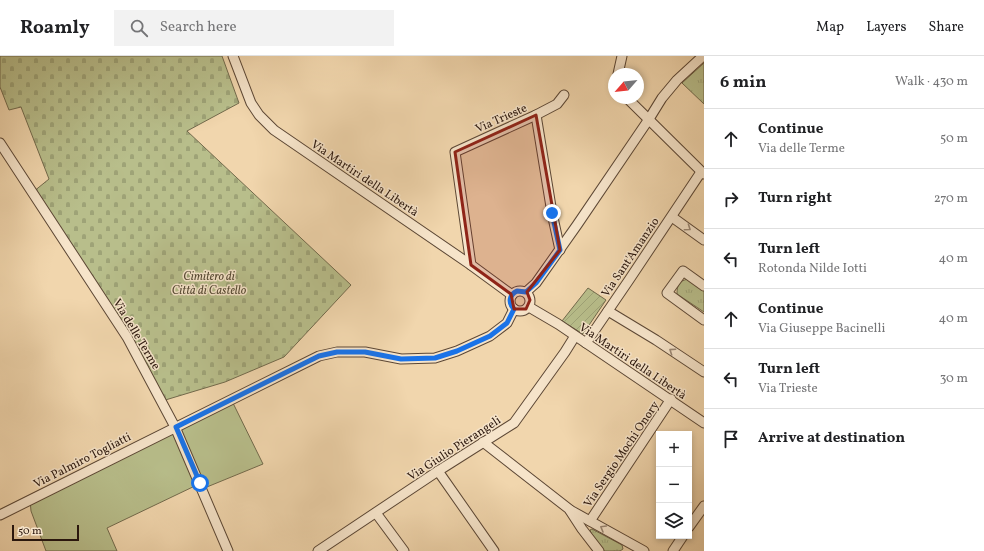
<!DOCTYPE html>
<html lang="en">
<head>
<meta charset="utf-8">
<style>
  body { margin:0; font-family:Vollkorn,serif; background:#f2f2f2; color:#202124 }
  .controls { position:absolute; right:12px; bottom:12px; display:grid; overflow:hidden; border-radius:0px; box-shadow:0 2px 6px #0003 }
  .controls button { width:36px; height:36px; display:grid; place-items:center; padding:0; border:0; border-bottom:1px solid #e0e0e0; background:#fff; color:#202124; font:20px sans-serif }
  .compass { position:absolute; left:608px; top:12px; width:36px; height:36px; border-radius:50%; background:#fff; box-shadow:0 2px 6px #0003; rotate:242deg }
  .scale { position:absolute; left:12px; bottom:10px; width:67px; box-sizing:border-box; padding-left:4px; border:2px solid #2b170d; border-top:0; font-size:11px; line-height:14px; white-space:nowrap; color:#2b170d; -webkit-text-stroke:3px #f6e4ca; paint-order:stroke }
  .stop { position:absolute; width:12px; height:12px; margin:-9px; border:3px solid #1a73e8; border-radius:50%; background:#fff }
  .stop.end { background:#1a73e8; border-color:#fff; box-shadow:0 1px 4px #0008 }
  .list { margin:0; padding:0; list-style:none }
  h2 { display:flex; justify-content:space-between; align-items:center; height:52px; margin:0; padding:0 16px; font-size:17px }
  h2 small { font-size:13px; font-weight:400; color:#757577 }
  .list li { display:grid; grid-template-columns:26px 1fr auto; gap:12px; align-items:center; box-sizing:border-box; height:60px; padding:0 16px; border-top:1px solid #e0e0e0 }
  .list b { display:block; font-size:15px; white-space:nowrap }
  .list p { margin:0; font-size:13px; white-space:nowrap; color:#757577 }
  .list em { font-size:13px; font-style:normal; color:#757577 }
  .icon { flex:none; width:22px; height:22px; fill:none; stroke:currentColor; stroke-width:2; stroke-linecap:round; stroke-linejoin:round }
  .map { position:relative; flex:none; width:704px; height:495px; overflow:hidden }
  header { display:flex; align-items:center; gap:24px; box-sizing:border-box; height:56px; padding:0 20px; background:#fff; border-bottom:1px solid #e0e0e0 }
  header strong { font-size:19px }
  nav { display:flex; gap:22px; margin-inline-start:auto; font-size:14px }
  .search { width:280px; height:36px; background:#f2f2f2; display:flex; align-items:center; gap:10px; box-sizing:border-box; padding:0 14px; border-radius:0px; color:#757577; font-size:15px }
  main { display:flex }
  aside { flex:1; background:#fff }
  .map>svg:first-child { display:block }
  .grass { fill:#b8be8b; stroke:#726a4c }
  .cemetery { fill:url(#cemetery-stones); stroke:#726a4c }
  .park { fill:url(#park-tufts); stroke:#726a4c }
  .garden { fill:url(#garden-furrows); stroke:#726a4c }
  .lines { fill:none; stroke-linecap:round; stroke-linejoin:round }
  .minor-casing { stroke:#5c4735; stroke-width:11 }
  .minor { stroke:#f6e4ca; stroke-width:9 }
  .oneway { stroke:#9b8875 }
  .route { stroke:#1a73e8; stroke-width:5 }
  .marked { fill:#8f2418; fill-opacity:0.2; stroke:#8f2418; stroke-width:3; stroke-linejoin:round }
  .labels { text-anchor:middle; stroke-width:3; stroke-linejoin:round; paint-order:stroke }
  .street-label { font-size:12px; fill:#2b170d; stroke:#f6e4ca }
  .park-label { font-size:12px; font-style:italic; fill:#554933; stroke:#f6e4ca }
</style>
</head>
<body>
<header>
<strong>Roamly</strong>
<div class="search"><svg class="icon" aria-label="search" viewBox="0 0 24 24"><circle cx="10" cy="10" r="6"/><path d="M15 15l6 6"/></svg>Search here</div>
<nav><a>Map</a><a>Layers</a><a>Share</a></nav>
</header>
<main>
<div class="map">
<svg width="704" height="495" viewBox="0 0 704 495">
  <defs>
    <pattern id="cemetery-stones" width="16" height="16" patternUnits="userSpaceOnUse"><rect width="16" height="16" fill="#b8be8b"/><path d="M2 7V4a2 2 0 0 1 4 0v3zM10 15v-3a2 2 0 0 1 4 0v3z" fill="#9ea377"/></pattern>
    <pattern id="park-tufts" width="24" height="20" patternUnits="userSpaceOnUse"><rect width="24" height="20" fill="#b8be8b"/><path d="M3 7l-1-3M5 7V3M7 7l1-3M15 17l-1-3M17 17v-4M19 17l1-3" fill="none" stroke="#9ea377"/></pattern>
    <pattern id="garden-furrows" width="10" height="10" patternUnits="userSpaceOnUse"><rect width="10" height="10" fill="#b8be8b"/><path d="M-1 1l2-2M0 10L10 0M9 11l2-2" fill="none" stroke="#9ea377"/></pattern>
  </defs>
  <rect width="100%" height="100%" fill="#f1d6ad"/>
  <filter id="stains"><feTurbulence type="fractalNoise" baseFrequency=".005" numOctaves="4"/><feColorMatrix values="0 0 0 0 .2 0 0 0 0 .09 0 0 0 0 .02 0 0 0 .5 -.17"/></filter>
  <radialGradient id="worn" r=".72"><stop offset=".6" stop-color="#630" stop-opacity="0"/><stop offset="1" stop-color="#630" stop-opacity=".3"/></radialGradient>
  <!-- grass -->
  <polygon class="grass" points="231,343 263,408 202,433 199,428 107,472 117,495 46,495 31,455 30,444"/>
  <!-- cemetery -->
  <polygon class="cemetery" points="0,0 222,0 239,47 187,75 351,229 284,301 225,326 162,345 33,136 49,123 21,51 9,54 0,31"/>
  <!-- park -->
  <g class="park">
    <polygon points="704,7 704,48 682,27"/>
    <path d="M688,223L704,234V256L677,238C677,229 679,225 688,223Z"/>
    <polygon points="592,473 622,489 623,493 620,495 604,495 591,477 590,474"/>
  </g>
  <!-- garden -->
  <polygon class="garden" points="588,232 606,244 583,278 562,265"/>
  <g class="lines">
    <!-- minor casing -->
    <g class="minor-casing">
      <g id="minor">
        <polyline points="233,0 251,47 259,59 274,74 471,209 512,239"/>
        <polyline points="618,18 622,0"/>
        <polyline points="627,42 704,118"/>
        <polyline points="536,59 557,48 564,39"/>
        <polyline points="0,87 127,281 175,371 228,495"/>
        <polyline points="672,161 704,184"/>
        <polyline points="471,209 455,96 536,59 552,157 560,194"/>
        <circle cx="520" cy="245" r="10"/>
        <polyline points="526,236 536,227 577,169 649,63 662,42 677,24 703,0"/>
        <polyline points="529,251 558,268 704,367"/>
        <polyline points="608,255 656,284 704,316"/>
        <polyline points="704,264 667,237 683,215 704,230"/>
        <polyline points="586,287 629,224 701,116"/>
        <polyline points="483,386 569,453 582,473 599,495"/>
        <polyline points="438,415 494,495"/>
        <polyline points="570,454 644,495"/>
        <polyline points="376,457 404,495"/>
        <polyline points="0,459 319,300 337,296 365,296 401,303 435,302 457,295 490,280 507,267 514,253"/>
        <polyline points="590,465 671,343"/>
        <polyline points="689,471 704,450"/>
        <polyline points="318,495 438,415 514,367 565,296 575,280"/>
        <polyline points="673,495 683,480"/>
      </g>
    </g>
    <!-- minor -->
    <use href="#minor" class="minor"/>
  </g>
  <!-- one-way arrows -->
  <defs><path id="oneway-chevron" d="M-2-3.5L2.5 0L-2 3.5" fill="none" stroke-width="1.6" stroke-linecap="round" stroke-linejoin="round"/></defs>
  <g class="oneway">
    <use href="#oneway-chevron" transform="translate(688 172) rotate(35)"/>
    <use href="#oneway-chevron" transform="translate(672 295) rotate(-146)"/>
    <use href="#oneway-chevron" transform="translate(603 472) rotate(-150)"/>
  </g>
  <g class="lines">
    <!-- route -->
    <path class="route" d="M200,427L176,371L319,300L337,296H365L401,303L435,302L457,295L490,280L507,267L514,253C508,247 509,239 517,235L526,236L536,227L560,194L552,157"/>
  </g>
  <!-- marked area -->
  <path class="marked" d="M536,59L560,194L527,236L530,244L526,253H514L511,238L471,209L455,96Z"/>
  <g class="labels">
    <!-- street labels -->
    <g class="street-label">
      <text transform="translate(501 62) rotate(-24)" y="4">Via Trieste</text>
      <text transform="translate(365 122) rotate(34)" y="4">Via Martiri della Libertà</text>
      <text transform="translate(630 201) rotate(-56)" y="4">Via Sant'Amanzio</text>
      <text transform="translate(137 278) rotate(59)" y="4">Via delle Terme</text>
      <text transform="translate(633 305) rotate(34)" y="4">Via Martiri della Libertà</text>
      <text transform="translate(454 392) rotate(-33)" y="4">Via Giulio Pierangeli</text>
      <text transform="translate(621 398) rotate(-56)" y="4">Via Sergio Mochi Onory</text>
      <text transform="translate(82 404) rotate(-27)" y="4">Via Palmiro Togliatti</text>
    </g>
    <!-- park labels -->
    <g class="park-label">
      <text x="209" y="224">Cimitero di<tspan x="209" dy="14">Città di Castello</tspan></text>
    </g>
  </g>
  <rect width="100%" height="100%" filter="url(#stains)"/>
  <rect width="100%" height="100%" fill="url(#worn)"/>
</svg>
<div class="controls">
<button>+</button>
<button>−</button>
<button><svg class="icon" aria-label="layers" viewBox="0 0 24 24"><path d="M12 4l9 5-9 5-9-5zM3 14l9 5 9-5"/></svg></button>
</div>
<svg class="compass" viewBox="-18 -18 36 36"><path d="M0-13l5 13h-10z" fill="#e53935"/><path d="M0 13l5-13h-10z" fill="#757577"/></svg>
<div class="scale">50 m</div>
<div class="stop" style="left:200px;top:427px"></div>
<div class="stop end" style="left:552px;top:157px"></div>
</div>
<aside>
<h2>6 min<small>Walk · 430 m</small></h2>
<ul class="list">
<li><svg class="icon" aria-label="ahead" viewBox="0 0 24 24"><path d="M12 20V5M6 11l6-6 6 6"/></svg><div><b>Continue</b><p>Via delle Terme</p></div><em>50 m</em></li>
<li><svg class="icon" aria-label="right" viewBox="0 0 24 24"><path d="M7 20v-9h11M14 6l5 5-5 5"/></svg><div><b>Turn right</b></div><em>270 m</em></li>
<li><svg class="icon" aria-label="left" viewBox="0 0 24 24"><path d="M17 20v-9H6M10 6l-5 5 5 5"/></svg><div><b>Turn left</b><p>Rotonda Nilde Iotti</p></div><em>40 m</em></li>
<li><svg class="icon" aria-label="ahead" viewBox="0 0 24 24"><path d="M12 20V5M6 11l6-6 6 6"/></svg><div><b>Continue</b><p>Via Giuseppe Bacinelli</p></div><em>40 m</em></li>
<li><svg class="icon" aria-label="left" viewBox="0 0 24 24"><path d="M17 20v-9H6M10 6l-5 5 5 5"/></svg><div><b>Turn left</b><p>Via Trieste</p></div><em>30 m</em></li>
<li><svg class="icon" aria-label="arrive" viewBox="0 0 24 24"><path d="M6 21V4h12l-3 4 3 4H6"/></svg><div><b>Arrive at destination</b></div></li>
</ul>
</aside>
</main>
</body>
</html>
